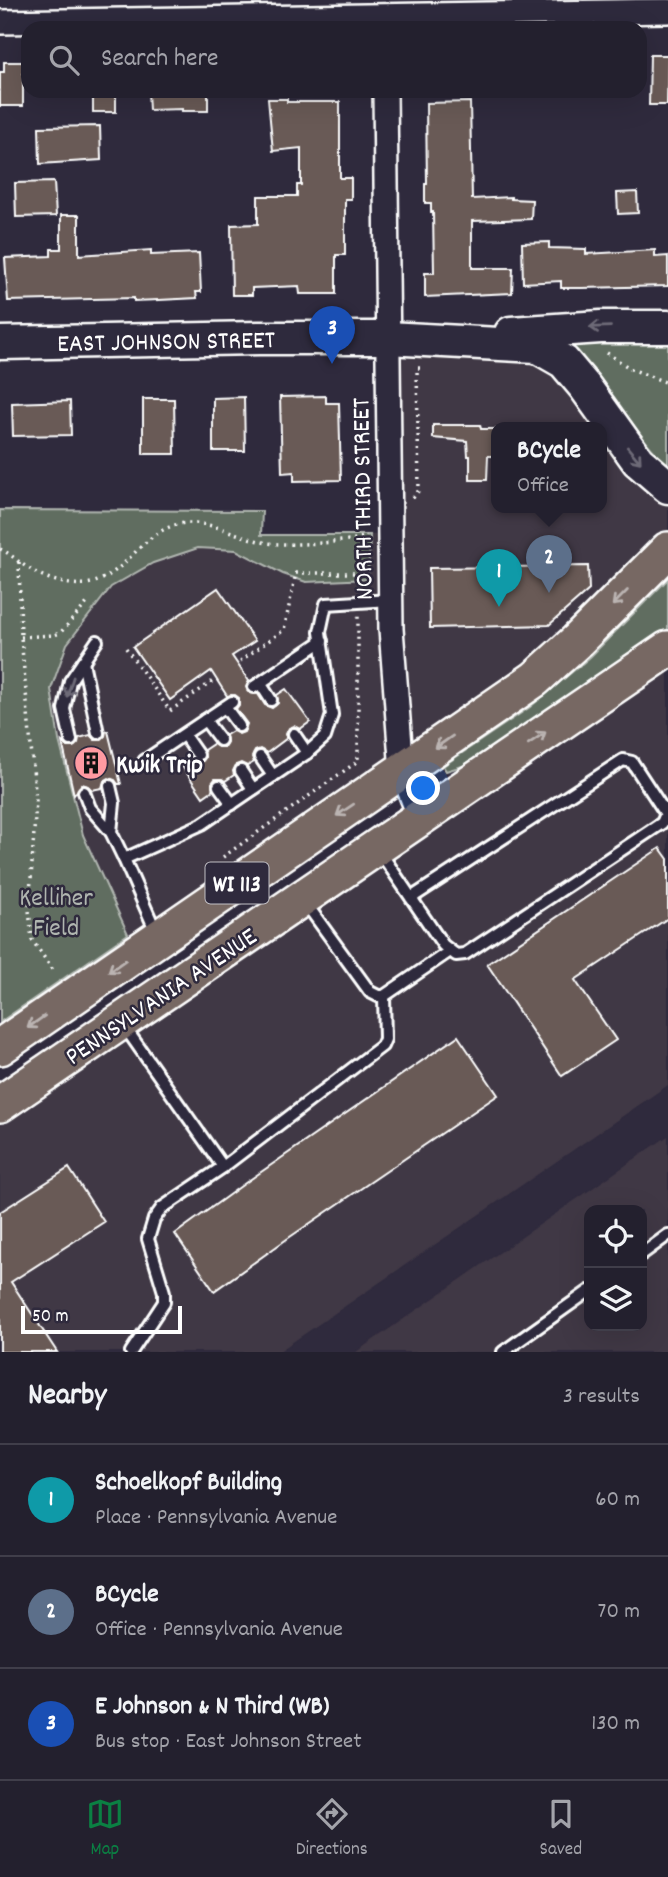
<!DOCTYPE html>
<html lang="en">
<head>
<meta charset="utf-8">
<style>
  body { margin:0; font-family:Dekko,sans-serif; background:#2f2d3a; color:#f1f3f6 }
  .controls { position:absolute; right:21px; bottom:21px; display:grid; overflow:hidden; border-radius:14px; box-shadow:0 7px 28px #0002 }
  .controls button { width:63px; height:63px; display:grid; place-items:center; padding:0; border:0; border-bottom:2px solid #403e4a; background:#23202e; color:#f1f3f6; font:35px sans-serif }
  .scale { position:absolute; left:21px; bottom:18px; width:161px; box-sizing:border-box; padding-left:7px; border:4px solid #fff; border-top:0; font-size:19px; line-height:24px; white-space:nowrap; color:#fff; -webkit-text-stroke:5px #2f2a3d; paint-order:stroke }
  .you { position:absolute; left:424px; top:789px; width:24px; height:24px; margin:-18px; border:5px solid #fff; border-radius:50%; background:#1a73e8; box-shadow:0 0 0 10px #1a73e833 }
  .badge { display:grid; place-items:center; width:46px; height:46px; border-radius:50%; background:#0b8043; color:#fff; font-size:23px; font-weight:700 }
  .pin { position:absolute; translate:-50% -58px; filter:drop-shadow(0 2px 4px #0008) }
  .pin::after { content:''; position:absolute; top:37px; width:24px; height:21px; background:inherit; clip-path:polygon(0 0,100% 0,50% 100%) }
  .popup { position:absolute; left:491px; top:422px; width:116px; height:91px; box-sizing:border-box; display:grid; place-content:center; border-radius:14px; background:#23202e; filter:drop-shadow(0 2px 5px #0005); font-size:23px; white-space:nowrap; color:#a3a3aa }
  .popup b { font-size:26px; color:#f1f3f6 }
  .popup::after { content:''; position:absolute; left:50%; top:100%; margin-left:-14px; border:14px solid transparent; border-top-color:#23202e }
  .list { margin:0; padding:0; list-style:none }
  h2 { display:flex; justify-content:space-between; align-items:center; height:91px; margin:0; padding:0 28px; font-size:30px }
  h2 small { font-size:23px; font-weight:400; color:#a3a3aa }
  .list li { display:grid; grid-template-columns:46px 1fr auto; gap:21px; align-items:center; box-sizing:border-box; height:112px; padding:0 28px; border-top:2px solid #403e4a }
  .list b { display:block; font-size:26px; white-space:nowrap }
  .list p { margin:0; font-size:23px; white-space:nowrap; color:#a3a3aa }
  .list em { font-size:23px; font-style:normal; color:#a3a3aa }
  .icon { flex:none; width:38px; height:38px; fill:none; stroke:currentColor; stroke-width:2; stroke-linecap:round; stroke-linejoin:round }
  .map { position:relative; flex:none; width:668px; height:1352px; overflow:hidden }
  .search { position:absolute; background:#23202e; box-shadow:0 7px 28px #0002; left:21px; right:21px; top:21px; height:77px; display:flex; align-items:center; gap:18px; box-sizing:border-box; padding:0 24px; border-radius:21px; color:#a3a3aa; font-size:26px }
  .sheet { height:427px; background:#23202e }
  nav { display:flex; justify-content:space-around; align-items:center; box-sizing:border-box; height:98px; border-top:2px solid #403e4a; background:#23202e; font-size:19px; color:#a3a3aa }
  nav a { display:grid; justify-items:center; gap:4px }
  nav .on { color:#0b8043 }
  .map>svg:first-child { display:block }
  .built { fill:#403845; fill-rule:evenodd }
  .green { fill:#616d61; stroke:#b0b6b0; stroke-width:2 }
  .building { fill:#695a57; stroke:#fff; stroke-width:2 }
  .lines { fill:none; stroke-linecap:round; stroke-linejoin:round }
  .lane-casing { stroke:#fff; stroke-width:16 }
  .street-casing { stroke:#fff; stroke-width:28 }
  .secondary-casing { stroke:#fff; stroke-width:37 }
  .primary-casing { stroke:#fff; stroke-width:40 }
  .path { stroke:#fff; stroke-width:3.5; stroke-dasharray:2 5; stroke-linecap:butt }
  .lane { stroke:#2f2a3d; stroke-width:10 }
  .street { stroke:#2f2a3d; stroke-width:23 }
  .secondary { stroke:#2f2a3d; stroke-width:32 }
  .primary { stroke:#776864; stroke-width:35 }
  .oneway { stroke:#6d6a77 }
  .oneway2 { stroke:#bbb4b2 }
  .labels { text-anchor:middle; stroke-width:5; stroke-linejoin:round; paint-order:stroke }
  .shield { fill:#2f2a3d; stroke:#c1bfc5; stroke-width:2 }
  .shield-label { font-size:24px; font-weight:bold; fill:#fff }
  .street-label { font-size:26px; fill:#fff; stroke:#2f2a3d }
  .poi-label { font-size:26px; font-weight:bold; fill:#fff; stroke:#2f2a3d; text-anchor:start }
  .park-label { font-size:26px; fill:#b0b6b0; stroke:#2f2a3d }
</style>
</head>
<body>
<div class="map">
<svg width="668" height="1352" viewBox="0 0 668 1352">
  <rect width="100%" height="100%" fill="#2f2a3d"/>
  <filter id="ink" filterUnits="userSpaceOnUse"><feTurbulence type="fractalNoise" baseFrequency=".0143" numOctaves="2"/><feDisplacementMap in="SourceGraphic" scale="14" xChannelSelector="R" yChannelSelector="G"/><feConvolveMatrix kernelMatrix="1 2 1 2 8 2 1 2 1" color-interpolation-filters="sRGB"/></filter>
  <g filter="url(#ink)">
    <!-- built -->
    <g class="built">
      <path d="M387,338L536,346L668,487V550L577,641L140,949L128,934L83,835L59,740L51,689L67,644L111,587L153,563L198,548L236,550L283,574L358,573L370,535L389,534ZM496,427H602V507H496Z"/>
      <polygon points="668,649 668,1085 278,1352 0,1352 0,1104"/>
      <path d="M668,1136V1352H356ZM589,1210H642V1326H589Z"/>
    </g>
    <!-- green -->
    <g class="green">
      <path d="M553,338L668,339V465C625,427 606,365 553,338Z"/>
      <polygon points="0,510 262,511 261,535 370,535 368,579 306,582 283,574 236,550 198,548 153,563 111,587 67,644 51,689 59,740 83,835 128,934 0,1022"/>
      <polygon points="668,579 668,629 469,764 446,771 443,766 530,707 590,657"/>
    </g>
    <!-- building -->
    <g class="building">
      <polygon points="650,55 668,55 667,105 649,105"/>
      <polygon points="4,62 23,62 23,106 0,106 0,72 4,72"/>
      <rect x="93" y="91" width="23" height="21"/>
      <polygon points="148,91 208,91 208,111 182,111 182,109 149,110"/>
      <polygon points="268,99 287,99 287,102 340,102 340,178 351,178 351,199 345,199 345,255 336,255 336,294 300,294 299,286 252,288 252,295 232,295 231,225 258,224 258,196 297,196 297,185 301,185 301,148 273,151"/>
      <polygon points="470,102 472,199 511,197 511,199 532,200 531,219 472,221 472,268 513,268 512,293 425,297 425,273 434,273 433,212 431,212 431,203 425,203 425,184 427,184 426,103"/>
      <polygon points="100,126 101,160 40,164 39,127"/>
      <polygon points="54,182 56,216 16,217 15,183"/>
      <polygon points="637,192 638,213 618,214 617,193"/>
      <polygon points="61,215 79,215 79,255 151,250 151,255 199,253 201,292 196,292 197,298 159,300 134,301 134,298 8,301 5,258 51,256 51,249 61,249"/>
      <polygon points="549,242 549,248 586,249 586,254 655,250 655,257 668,256 668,286 582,288 561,288 561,281 523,283 522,243"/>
      <polygon points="326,396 326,403 339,403 341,480 294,481 294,472 282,473 280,397"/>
      <polygon points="244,397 245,451 213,451 213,398"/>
      <polygon points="143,399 174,399 175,454 143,454"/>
      <polygon points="70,401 71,435 13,436 12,403"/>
      <polygon points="433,425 480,425 481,429 496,429 496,456 488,456 487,480 470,480 470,456 468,456 467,441 433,438"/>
      <polygon points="588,566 589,590 549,625 430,628 429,568"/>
      <polygon points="218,588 255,641 232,656 249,681 246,687 248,692 258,694 265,705 272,708 278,703 277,695 286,689 310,722 300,729 294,726 289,728 286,734 287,738 267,753 260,749 255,751 252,757 254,762 247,766 241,763 236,765 233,771 234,775 225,781 222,779 215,779 212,783 213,790 203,797 182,766 192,760 195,762 202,762 205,758 204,750 213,744 218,747 224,747 227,742 226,735 233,731 239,734 244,732 247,724 236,709 239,705 239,698 235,695 227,696 211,671 170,700 133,647"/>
      <polygon points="106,731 108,731 121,784 118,784 115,780 109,778 104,781 102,788 92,790 88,786 82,784 74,795 62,742 68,747 73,747 78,743 79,738 90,735 95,740 100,740 105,736"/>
      <polygon points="660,848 668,859 668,918 575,980 616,1040 562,1076 487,964"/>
      <polygon points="458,1036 498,1095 287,1239 214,1291 175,1234 248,1181"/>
      <polygon points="69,1168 104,1222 11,1282 57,1352 0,1352 0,1212"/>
    </g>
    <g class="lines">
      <!-- lane casing -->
      <g class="lane-casing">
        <g id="lane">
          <polyline points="83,662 98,733"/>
          <polyline points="260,683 271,700"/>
          <polyline points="254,687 322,641"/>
          <polyline points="225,707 239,726"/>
          <polyline points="205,720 220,740"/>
          <polyline points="294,734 307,753"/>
          <polyline points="184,735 198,755"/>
          <polyline points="71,740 64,709 70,681 97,641"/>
          <polyline points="260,757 273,776"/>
          <polyline points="144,761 232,702"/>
          <polyline points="241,771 253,789"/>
          <polyline points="110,786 114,803 111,832 124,859"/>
          <polyline points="219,786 232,804"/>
          <polyline points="84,792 90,808 111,832"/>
          <polyline points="380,852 443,945 456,955 465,954 662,823 666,814 632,762 623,760 411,898"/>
          <polyline points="304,901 370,992 378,996 384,996 450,951"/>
          <polyline points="157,934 124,859 202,824 307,753 325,737 332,715 320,632 326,604 391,600"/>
          <polyline points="124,1026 223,1167 382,1046 385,1039 384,996"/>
          <polyline points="642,1254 668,1235"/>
          <polyline points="131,1352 164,1302 164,1292 148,1239 154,1219 162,1208 223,1167"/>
          <polyline points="503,1352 589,1291"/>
        </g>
      </g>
      <!-- street casing -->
      <g class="street-casing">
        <g id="street">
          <polyline points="0,22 668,11"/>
          <polyline points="385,91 391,629 402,771 420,818"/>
        </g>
      </g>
      <!-- secondary casing -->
      <g class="secondary-casing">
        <g id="secondary">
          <polyline points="511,333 601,327 668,327"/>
          <polyline points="0,343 259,338 387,338 536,346 564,362 585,387 638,461 668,487"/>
        </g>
      </g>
      <!-- primary casing -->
      <g class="primary-casing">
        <g id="primary">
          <polyline points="0,1047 535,679 577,641 668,550"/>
          <polyline points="0,1104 668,649"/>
        </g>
      </g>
      <!-- path -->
      <g class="path">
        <polyline points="607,353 631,369 668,383"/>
        <polyline points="413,498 419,490 417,368 421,368"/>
        <path d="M0,549C7,552 12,556 18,561C33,572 51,582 71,584C122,590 134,534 179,524C208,518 240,538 267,543C289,546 346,543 367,536"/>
        <polyline points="19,562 21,637 36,801 29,910 32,940 55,973"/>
        <polyline points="21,637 54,635 60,633 90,600"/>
        <polyline points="126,648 170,711 213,681"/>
        <polyline points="240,661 284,630 296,573 358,573"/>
        <polyline points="223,857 358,761 358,616"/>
      </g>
      <!-- lane -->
      <use href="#lane" class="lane"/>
      <!-- street -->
      <use href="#street" class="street"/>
      <!-- secondary -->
      <use href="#secondary" class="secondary"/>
      <!-- primary -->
      <use href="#primary" class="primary"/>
    </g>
    <!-- one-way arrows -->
    <defs><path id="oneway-shaft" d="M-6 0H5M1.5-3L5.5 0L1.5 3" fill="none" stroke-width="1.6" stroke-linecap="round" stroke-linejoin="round" transform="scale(1.75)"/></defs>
    <g class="oneway">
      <use href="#oneway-shaft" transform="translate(600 327) rotate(178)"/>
      <use href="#oneway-shaft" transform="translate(634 455) rotate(50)"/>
      <use href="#oneway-shaft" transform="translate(70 687) rotate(108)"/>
    </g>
    <g class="oneway2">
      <use href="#oneway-shaft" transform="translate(620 598) rotate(135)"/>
      <use href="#oneway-shaft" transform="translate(537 738) rotate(-34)"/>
      <use href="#oneway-shaft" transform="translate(444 742) rotate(145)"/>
      <use href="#oneway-shaft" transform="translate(345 810) rotate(146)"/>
      <use href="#oneway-shaft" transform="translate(117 966) rotate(145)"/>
      <use href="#oneway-shaft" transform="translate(36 1022) rotate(145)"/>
    </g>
  </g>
  <!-- icons -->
  <defs>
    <g id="building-disc" transform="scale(1.75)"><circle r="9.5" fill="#ff9aa2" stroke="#2f2a3d"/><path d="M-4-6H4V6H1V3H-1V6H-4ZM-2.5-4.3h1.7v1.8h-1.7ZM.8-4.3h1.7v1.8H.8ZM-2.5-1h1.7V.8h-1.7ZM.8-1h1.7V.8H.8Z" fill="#111"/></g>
  </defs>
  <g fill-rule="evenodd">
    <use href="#building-disc" x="91" y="763"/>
  </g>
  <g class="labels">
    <!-- shield labels -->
    <rect class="shield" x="205.5" y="862.5" width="63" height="41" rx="5"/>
    <g class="shield-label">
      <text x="237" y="891">WI 113</text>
    </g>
    <!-- street labels -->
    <g class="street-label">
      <text transform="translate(166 340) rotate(-1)" y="9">EAST JOHNSON STREET</text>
      <text transform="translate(361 499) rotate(-91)" y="9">NORTH THIRD STREET</text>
      <text transform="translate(160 995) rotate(-34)" y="9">PENNSYLVANIA AVENUE</text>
    </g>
    <!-- poi labels -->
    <g class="poi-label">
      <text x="116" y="772">Kwik Trip</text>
    </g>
    <!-- park labels -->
    <g class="park-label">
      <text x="56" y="905">Kelliher<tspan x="56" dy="30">Field</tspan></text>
    </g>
  </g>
</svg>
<div class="controls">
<button><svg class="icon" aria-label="locate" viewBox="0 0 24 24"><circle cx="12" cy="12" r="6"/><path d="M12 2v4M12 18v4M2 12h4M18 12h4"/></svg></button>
<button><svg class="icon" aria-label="layers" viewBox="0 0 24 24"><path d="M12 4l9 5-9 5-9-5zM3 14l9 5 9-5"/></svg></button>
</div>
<div class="scale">50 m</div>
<div class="you"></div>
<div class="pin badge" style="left:499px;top:607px;background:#0f9aa8">1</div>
<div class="pin badge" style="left:549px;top:593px;background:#5c6f8a">2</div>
<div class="popup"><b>BCycle</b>Office</div>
<div class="pin badge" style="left:332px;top:364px;background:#1a4fb4">3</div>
<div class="search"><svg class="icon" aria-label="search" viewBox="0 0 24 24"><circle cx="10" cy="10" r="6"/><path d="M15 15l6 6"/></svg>Search here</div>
</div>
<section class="sheet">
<h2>Nearby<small>3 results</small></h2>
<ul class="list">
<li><span class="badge" style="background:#0f9aa8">1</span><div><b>Schoelkopf Building</b><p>Place · Pennsylvania Avenue</p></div><em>60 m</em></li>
<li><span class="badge" style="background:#5c6f8a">2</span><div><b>BCycle</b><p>Office · Pennsylvania Avenue</p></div><em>70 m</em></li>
<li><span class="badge" style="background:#1a4fb4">3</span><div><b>E Johnson &amp; N Third (WB)</b><p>Bus stop · East Johnson Street</p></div><em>130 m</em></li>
</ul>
</section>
<nav>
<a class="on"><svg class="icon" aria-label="map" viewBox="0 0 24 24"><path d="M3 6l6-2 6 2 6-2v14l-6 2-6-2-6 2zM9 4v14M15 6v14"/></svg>Map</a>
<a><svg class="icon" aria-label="directions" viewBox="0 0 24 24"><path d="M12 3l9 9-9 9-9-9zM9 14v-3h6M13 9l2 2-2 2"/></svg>Directions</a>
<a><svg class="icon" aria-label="saved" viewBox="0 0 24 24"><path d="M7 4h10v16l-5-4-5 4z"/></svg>Saved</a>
</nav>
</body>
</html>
